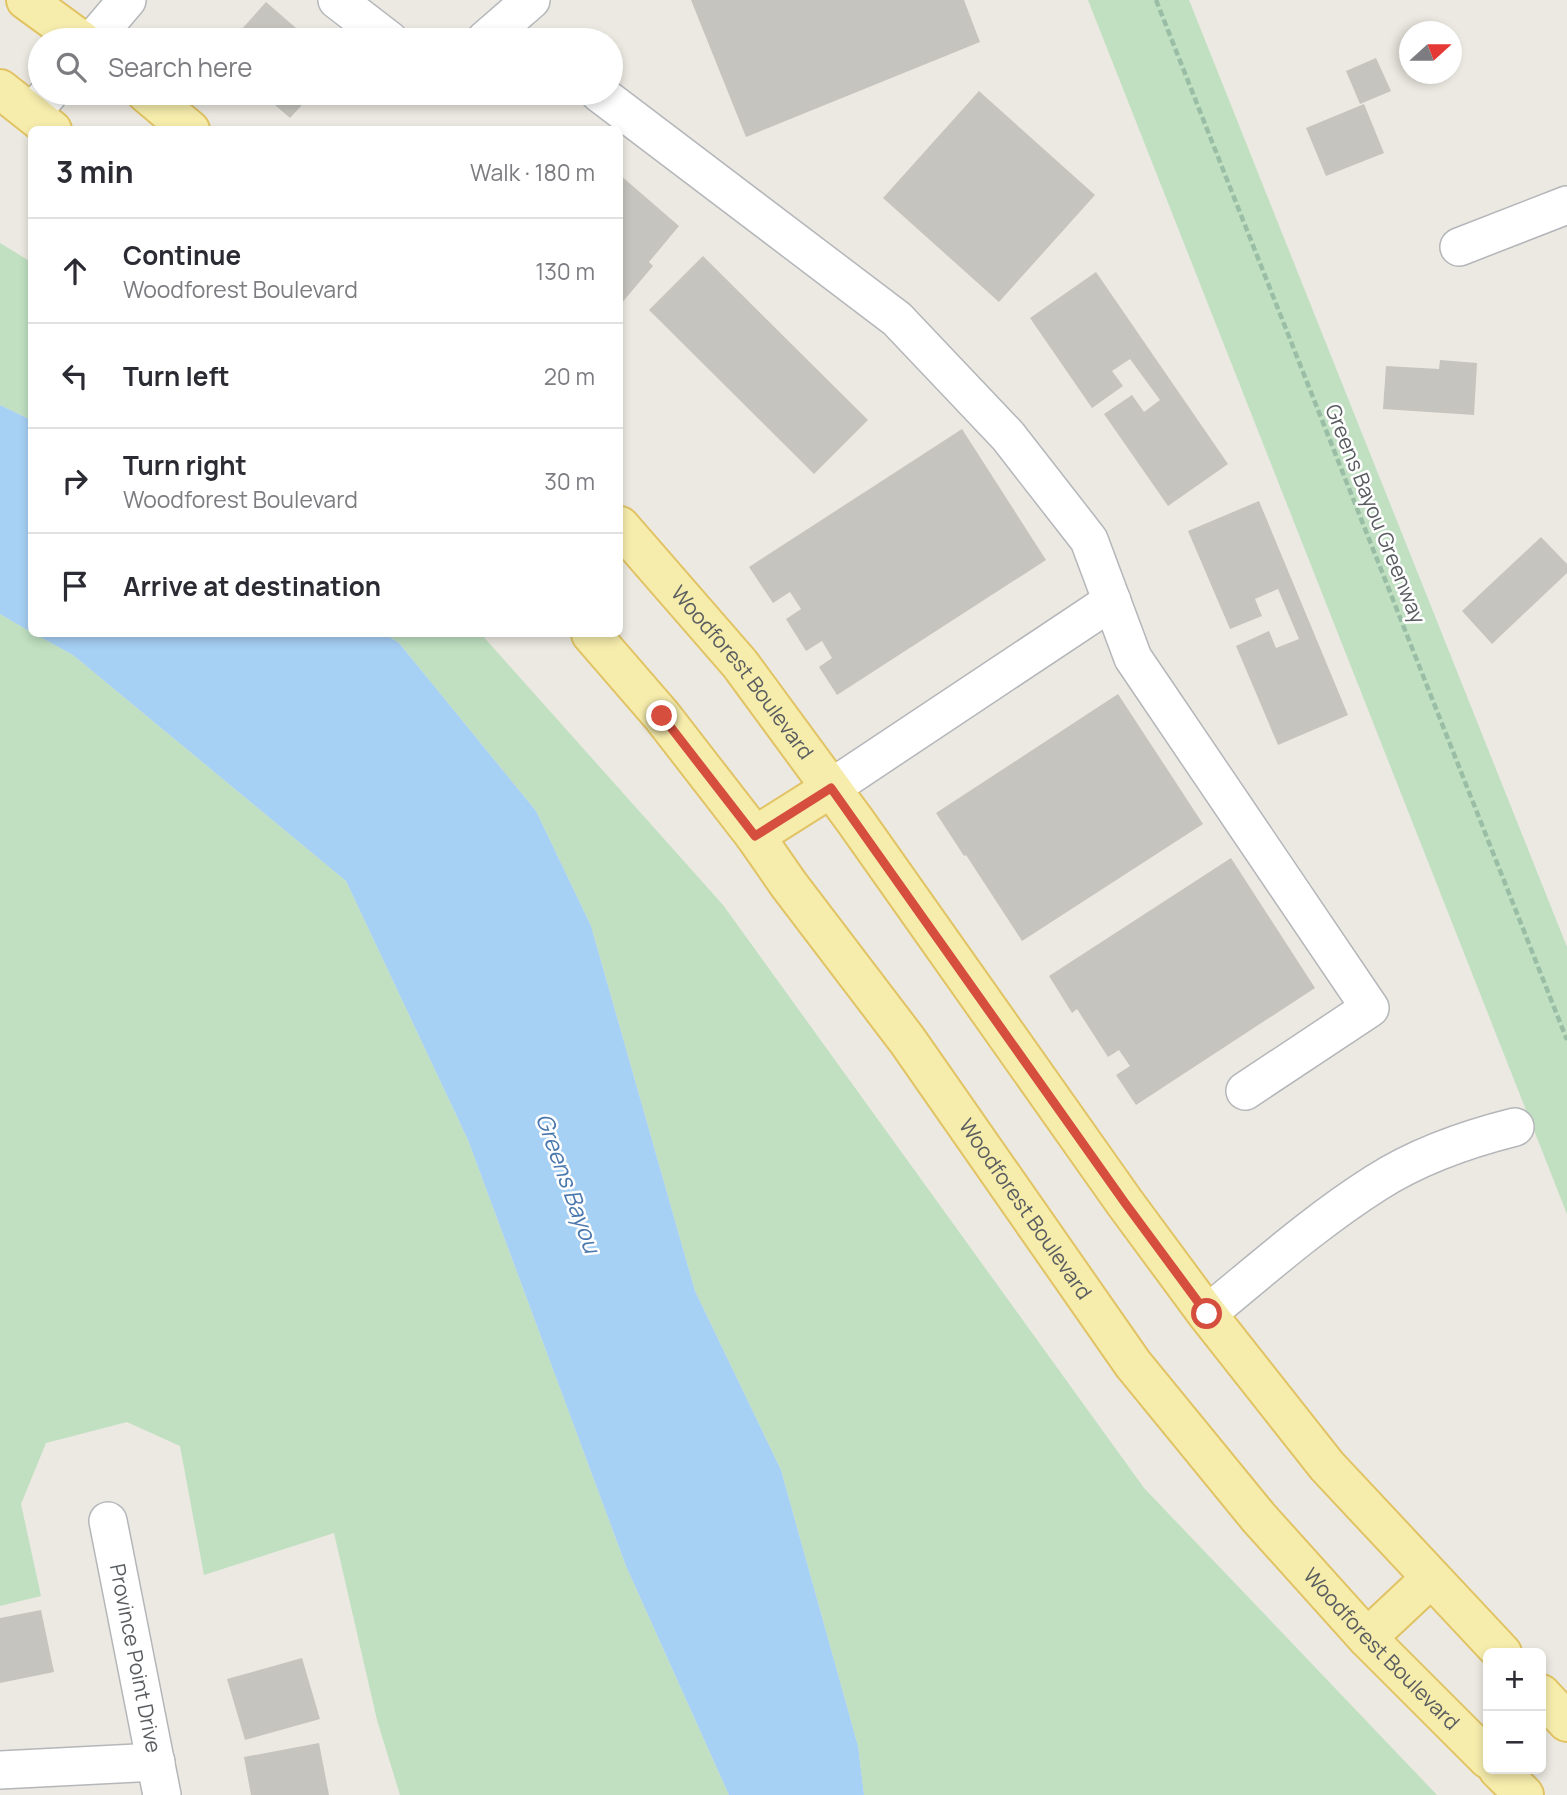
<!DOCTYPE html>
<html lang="en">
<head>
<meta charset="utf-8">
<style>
  body { margin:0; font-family:Manrope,sans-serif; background:#f2f2f3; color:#2b2b33 }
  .controls { position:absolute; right:21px; bottom:21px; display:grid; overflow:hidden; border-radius:10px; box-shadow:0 4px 10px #0003 }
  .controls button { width:63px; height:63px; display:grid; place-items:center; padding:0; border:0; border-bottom:2px solid #e1e1e2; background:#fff; color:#2b2b33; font:35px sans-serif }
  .compass { position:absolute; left:1399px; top:21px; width:63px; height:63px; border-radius:50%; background:#fff; box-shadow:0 4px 10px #0003; rotate:69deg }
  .stop { position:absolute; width:21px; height:21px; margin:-16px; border:5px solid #d64e3d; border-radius:50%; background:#fff }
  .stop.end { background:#d64e3d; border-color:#fff; box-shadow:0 2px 7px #0008 }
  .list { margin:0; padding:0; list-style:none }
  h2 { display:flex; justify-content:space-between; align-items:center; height:91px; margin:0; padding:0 28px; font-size:30px }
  h2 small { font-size:23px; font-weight:400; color:#7c7c81 }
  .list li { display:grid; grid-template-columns:46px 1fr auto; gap:21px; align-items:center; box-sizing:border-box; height:105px; padding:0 28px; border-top:2px solid #e1e1e2 }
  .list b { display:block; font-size:26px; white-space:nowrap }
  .list p { margin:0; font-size:23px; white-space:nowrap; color:#7c7c81 }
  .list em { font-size:23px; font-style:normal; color:#7c7c81 }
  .icon { flex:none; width:38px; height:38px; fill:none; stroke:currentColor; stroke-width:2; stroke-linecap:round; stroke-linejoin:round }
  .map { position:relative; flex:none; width:1567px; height:1795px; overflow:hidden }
  .search { position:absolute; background:#fff; box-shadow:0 4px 10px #0003; left:28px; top:28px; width:595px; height:77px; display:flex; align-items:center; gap:18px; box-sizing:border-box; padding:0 24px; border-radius:38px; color:#7c7c81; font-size:26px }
  .panel { position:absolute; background:#fff; box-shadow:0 4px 10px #0003; left:28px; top:126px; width:595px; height:511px; border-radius:10px }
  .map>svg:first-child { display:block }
  .green { fill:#c0e0c1 }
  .water { fill:#a7d0f5 }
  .building { fill:#c6c4be }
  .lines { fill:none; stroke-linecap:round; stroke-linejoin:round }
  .minor-casing { stroke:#b4b6ba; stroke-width:40 }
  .major-casing { stroke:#e1c364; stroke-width:42 }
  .path { stroke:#99bea5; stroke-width:4.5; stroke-dasharray:7 3.5; stroke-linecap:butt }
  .minor { stroke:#fff; stroke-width:37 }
  .major { stroke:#f6ecac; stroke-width:38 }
  .route { stroke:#d64e3d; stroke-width:9 }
  .labels { text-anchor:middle; stroke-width:5; stroke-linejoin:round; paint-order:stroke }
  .street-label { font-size:21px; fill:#5a5d60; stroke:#fff }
  .water-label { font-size:23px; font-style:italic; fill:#4a77ad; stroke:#fff }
</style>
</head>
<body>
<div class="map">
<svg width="1567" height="1795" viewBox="0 0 1567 1795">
  <rect width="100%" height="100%" fill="#ebe9e1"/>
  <!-- green -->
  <g class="green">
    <polygon points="1088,0 1189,0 1567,947 1567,1214"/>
    <polygon points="0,243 31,262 31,420 0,405"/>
    <polygon points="0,614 73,655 346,881 468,1140 626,1566 729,1795 400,1795 377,1720 334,1533 204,1575 180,1446 127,1422 46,1443 21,1504 41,1596 0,1606"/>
    <polygon points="385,634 481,634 723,905 1144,1488 1437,1795 864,1795 858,1746 781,1470 695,1291 591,926 536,811 399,643"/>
  </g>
  <!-- water -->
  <g class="water">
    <polygon points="0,405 31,420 31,632 0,614"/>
    <polygon points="35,634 385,634 399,643 536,811 591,926 695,1291 781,1470 858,1746 864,1795 729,1795 626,1566 468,1140 346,881 73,655"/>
  </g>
  <!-- building -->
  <g class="building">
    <polygon points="691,0 964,0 980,42 746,137"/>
    <polygon points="266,2 310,40 232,40"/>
    <polygon points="1376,58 1391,91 1360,104 1346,71"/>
    <polygon points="979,91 1095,195 999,302 883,198"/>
    <polygon points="261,93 313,93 290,118"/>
    <polygon points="1364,104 1384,153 1326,176 1306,128"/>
    <polygon points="620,175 679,226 649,262 653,266 620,305"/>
    <polygon points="703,256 868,420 814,474 649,310"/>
    <polygon points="1096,272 1228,464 1168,506 1104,414 1132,395 1144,412 1160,400 1130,359 1112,371 1123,386 1092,408 1030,318"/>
    <polygon points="1440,360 1477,363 1474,415 1383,409 1386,366 1439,369"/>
    <polygon points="962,429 1046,560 837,695 819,667 832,658 822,641 806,651 786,619 801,609 790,592 773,603 749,567"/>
    <polygon points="1259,501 1348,715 1278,745 1236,646 1269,631 1276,648 1299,639 1278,589 1255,599 1262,616 1230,629 1188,531"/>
    <polygon points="1541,537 1567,564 1567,573 1492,644 1462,611"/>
    <polygon points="1118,694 1203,824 1022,941 966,855 964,856 936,813"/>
    <polygon points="1231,858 1315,988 1136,1105 1116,1075 1130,1066 1119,1050 1108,1057 1077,1009 1072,1013 1049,976"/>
    <polygon points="41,1610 54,1672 0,1683 0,1618"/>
    <polygon points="302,1658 320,1719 245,1740 227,1679"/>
    <polygon points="319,1743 329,1795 251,1795 244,1757"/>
  </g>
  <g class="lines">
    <!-- minor casing -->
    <g class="minor-casing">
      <g id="minor">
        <polyline points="337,0 389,40"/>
        <polyline points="93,40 127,0"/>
        <polyline points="485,40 531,0"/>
        <polyline points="599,93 897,319 1008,436 1089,540 1133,658 1370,1008 1245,1091"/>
        <polyline points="32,113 49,93"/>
        <polyline points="1459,247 1567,205"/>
        <polyline points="831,788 1112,601"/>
        <path d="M1207,1314C1262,1269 1316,1221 1376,1183C1418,1156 1467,1139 1515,1127"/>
        <path id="s1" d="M108,1521L162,1795"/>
        <polyline points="0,1770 156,1762"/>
      </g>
    </g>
    <!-- major casing -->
    <g class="major-casing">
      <g id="major">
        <polyline points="26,0 81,40"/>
        <polyline points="0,89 52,130"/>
        <polyline points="146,93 190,130"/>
        <path id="s2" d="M620,526L740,664L856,822L1125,1203L1207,1314L1327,1466L1502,1653"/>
        <path id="s3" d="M591,634L662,716L755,836L789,885L907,1040L1133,1364L1259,1518L1367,1638L1488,1759"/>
        <polyline points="755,836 831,788"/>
        <polyline points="1367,1638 1431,1578"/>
        <polyline points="1541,1694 1567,1722"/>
        <polyline points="1498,1769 1524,1795"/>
      </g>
    </g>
    <!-- path -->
    <polyline class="path" points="1156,0 1567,1040"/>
    <!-- minor -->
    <use href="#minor" class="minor"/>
    <!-- major -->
    <use href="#major" class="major"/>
  </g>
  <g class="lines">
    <!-- route -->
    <polyline class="route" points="662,716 755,836 831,788 1125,1203 1207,1314"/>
  </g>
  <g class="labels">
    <!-- street labels -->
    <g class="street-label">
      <text transform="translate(1375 514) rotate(68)" y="7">Greens Bayou Greenway</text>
      <text dy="7" stroke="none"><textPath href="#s2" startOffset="191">Woodforest Boulevard</textPath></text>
      <text dy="7" stroke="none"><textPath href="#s3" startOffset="721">Woodforest Boulevard</textPath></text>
      <text dy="7" stroke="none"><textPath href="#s3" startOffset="1288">Woodforest Boulevard</textPath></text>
      <text dy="7" stroke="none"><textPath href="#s1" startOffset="140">Province Point Drive</textPath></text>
    </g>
    <!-- water labels -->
    <g class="water-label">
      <text transform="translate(568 1183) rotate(70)" y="8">Greens Bayou</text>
    </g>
  </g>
</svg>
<div class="controls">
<button>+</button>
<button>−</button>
</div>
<svg class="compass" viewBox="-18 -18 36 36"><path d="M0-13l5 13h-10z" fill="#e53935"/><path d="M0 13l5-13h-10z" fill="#7c7c81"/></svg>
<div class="stop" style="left:1207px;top:1314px"></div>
<div class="stop end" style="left:662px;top:716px"></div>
<div class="search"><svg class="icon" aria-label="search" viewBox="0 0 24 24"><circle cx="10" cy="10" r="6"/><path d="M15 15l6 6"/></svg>Search here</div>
<section class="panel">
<h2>3 min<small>Walk · 180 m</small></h2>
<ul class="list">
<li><svg class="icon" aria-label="ahead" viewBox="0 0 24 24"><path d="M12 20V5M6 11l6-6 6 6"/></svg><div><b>Continue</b><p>Woodforest Boulevard</p></div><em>130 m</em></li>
<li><svg class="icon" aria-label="left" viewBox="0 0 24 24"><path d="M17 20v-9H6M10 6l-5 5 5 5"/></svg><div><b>Turn left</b></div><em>20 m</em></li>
<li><svg class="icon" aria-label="right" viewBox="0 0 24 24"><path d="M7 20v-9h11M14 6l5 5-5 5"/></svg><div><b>Turn right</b><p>Woodforest Boulevard</p></div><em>30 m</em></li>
<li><svg class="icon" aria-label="arrive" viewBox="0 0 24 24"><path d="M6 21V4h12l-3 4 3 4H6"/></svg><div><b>Arrive at destination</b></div></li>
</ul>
</section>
</div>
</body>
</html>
